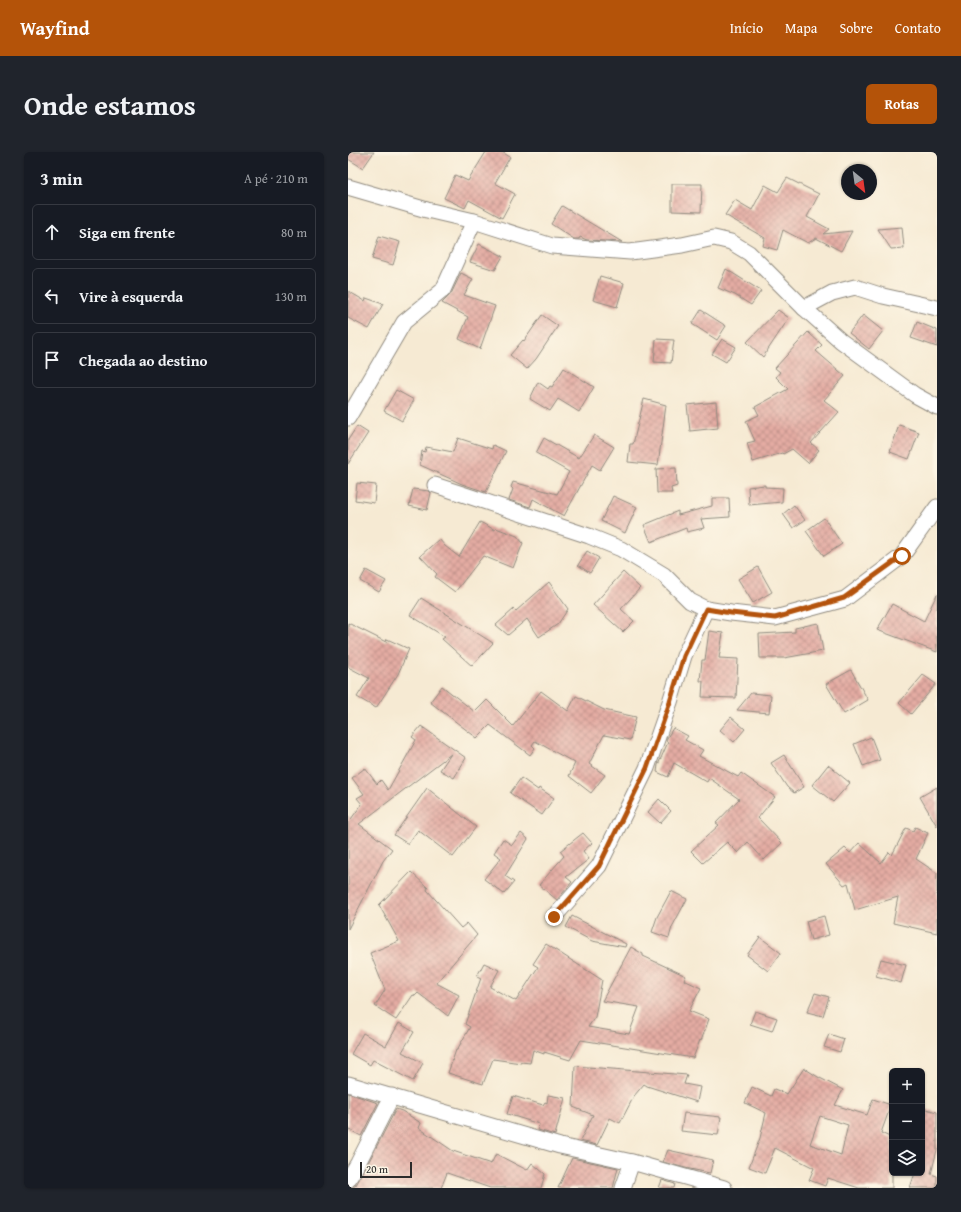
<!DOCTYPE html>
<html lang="pt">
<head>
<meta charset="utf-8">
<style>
  body { margin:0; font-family:"Gentium Book Plus",serif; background:#20242c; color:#f1f3f6 }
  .controls { position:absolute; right:12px; bottom:12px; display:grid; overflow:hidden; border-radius:6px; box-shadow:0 1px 3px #0004 }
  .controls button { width:36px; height:36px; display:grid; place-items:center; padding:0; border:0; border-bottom:1px solid #363941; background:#171b24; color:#f1f3f6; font:20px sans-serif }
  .compass { position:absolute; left:493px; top:12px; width:36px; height:36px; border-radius:50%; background:#171b24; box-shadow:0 1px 3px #0004; rotate:151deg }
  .scale { position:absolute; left:12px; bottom:10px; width:52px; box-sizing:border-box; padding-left:4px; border:2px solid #2b2b2b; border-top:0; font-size:11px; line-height:14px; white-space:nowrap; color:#2b2b2b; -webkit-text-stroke:3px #fcf5e5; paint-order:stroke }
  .stop { position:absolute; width:12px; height:12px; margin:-9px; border:3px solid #b45309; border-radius:50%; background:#fff }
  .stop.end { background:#b45309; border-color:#fff; box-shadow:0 1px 4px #0008 }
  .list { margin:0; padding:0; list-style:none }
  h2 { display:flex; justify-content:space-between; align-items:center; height:52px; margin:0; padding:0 16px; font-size:17px }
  h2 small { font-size:13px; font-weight:400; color:#9ea1a6 }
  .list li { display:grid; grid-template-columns:26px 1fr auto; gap:12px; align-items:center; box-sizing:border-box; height:56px; margin:0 8px 8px; padding:0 8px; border:1px solid #363941; border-radius:6px }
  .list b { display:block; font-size:15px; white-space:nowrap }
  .list em { font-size:13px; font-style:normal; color:#9ea1a6 }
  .icon { flex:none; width:22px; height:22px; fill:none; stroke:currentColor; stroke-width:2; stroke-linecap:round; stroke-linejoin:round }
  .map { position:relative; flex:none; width:589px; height:1036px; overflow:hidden; border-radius:6px }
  header { display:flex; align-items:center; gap:24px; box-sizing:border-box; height:56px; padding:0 20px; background:#b45309; color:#fff }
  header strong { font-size:19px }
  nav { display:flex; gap:22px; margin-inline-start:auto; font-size:14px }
  .intro { display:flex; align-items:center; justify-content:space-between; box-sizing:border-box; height:96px; padding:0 24px }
  h1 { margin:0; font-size:28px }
  .button { padding:10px 18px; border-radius:6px; background:#b45309; color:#fff; font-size:14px; font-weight:700 }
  main { display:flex; gap:24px; padding:0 24px }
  aside { flex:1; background:#171b24; border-radius:6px; box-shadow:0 1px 3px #0004 }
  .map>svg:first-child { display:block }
  .building { fill:url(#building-cross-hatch); fill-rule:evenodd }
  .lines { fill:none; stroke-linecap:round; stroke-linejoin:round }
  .street-casing { stroke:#908a7f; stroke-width:17 }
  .street { stroke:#fff; stroke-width:15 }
  .route { stroke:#b45309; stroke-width:5 }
</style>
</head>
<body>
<header>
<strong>Wayfind</strong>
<nav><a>Início</a><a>Mapa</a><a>Sobre</a><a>Contato</a></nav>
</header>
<div class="intro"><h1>Onde estamos</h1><a class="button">Rotas</a></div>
<main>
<aside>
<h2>3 min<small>A pé · 210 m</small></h2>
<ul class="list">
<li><svg class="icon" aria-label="ahead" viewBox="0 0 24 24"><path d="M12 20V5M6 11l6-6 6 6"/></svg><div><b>Siga em frente</b></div><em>80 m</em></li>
<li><svg class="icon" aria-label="left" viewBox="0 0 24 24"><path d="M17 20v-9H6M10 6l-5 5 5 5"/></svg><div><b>Vire à esquerda</b></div><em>130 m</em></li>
<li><svg class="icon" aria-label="arrive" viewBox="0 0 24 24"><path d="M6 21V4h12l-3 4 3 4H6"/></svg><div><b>Chegada ao destino</b></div></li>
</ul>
</aside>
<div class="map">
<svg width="589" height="1036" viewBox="0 0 589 1036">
  <defs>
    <pattern id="building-cross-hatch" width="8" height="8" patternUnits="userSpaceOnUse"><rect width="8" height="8" fill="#e4aca3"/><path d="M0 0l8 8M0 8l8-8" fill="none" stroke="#b98c85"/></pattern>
  </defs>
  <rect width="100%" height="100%" fill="#fcf5e5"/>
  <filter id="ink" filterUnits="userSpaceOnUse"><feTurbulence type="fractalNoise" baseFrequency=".025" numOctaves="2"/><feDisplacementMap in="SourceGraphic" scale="8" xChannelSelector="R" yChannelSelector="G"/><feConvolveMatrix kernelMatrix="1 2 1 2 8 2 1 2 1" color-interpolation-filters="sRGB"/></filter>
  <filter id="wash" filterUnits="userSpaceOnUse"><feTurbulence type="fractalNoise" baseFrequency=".012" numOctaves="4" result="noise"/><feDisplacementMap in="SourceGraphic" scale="16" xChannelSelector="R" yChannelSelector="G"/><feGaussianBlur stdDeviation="0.9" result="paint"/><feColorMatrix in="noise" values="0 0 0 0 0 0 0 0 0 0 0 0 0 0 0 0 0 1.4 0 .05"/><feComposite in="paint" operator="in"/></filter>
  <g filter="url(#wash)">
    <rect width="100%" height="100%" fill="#f6ead3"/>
    <g id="blocks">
      <!-- building -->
      <g class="building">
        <polygon points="0,0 26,0 15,16 0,7"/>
        <polygon points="138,0 154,0 162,5 147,31 167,42 154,66 121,48 117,56 96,46 107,23 120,29"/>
        <polygon points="439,26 471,42 459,65 481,77 475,82 504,79 493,99 468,86 460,91 435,78 429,98 415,94 417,86 377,63 387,48 404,58 417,33 430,40"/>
        <polygon points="324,32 354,32 353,60 324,59"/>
        <polygon points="214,54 274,90 239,88 232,85 231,87 226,87 203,72"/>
        <polygon points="554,75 556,96 543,97 530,77"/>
        <polygon points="31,84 52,90 45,113 24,107"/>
        <polygon points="131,92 155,104 147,118 122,110"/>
        <polygon points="378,117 413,139 403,153 387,143 370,136"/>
        <polygon points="113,121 125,127 116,143 147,154 132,197 111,187 120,165 94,151 103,142"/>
        <polygon points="252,124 276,131 269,155 245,148"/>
        <polygon points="0,139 17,149 18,146 35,152 21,177 0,166"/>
        <polygon points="353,158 378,174 369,188 344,172"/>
        <polygon points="430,158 441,166 415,205 399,190"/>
        <polygon points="194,163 210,174 188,207 179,217 162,203 175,188 176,189"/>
        <polygon points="515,163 535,179 521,197 501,181"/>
        <polygon points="569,170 589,178 589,195 563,186"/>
        <polygon points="460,180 474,193 468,199 497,224 476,248 491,260 463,291 471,298 460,311 444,297 435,302 434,301 405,310 399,291 407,289 398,269 411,263 407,255 440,237 428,225 432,220 427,216"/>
        <polygon points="308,187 326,188 323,211 306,210"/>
        <polygon points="374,187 388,195 378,210 364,202"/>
        <polygon points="216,216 246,235 231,260 210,247 202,259 182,247 190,230 200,237 202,234 204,235"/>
        <polygon points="48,238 66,248 54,269 36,259"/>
        <polygon points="296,247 318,253 310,313 280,310 282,292 285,292"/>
        <polygon points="368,250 370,276 342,279 339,253"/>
        <polygon points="551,273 571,280 561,307 542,300"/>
        <polygon points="9,274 20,281 0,312 0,288"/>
        <polygon points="246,283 266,295 252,318 244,313 216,364 185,347 182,355 161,348 165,337 163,335 165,330 209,342 221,320 188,301 196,286 231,306"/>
        <polygon points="110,286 144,297 145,293 158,299 138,340 114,332 72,313 74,299 77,300 78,295 105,300"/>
        <polygon points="328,316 329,334 323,336 324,341 309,341 308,317"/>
        <polygon points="9,331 28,333 26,351 7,348"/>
        <polygon points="417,333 417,335 435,336 434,350 401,353 400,335"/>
        <polygon points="65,337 81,339 83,341 79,358 61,354"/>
        <polygon points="265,344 289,355 277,381 253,369"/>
        <polygon points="364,346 381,346 382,365 353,367 356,376 339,380 338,376 303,390 296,373 330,359 330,363 364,354"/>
        <polygon points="446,353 457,368 445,376 435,362"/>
        <polygon points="476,366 494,392 476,404 458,379"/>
        <polygon points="132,370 147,378 148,376 169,384 175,391 165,416 135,404 107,440 87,425 89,422 72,404 91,387 97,394 111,405"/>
        <polygon points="239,399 251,406 242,421 230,413"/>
        <polygon points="410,415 424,440 405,451 390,427"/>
        <polygon points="18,418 38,429 31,440 12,429"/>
        <polygon points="275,420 292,436 273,457 286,469 275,480 245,453"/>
        <polygon points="201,430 220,457 210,472 191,485 179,467 160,483 148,473 166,457 168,459"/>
        <polygon points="589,442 589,500 529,478 544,452 576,469"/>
        <polygon points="73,446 145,491 124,514 94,487 97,485 62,463"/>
        <polygon points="0,471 38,490 39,487 61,497 50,522 28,556 9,545 21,526 0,515"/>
        <polygon points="470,471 475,499 436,506 412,506 411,482 447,480 447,476"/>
        <polygon points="361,479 375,481 371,506 390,507 388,546 354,545 355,529 352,529 354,508 357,508"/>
        <polygon points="503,518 520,548 496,562 478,532"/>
        <polygon points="575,523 588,532 563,562 551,551"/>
        <polygon points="94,534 127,560 139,548 165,574 193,539 220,559 228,544 256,558 288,565 282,588 256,583 241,612 257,623 243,641 221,624 227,611 187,589 184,593 187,596 182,603 142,573 129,586 82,550"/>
        <polygon points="403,541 423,543 421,561 389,558"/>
        <polygon points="383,565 397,577 386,590 372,578"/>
        <polygon points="73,574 118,606 106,626 92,618 103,602 11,672 44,697 35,709 0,777 0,664 3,667 14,652 9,646 16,642 4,626 17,616 29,632 33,628 40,638 68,588 64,585"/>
        <polygon points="325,576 340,584 337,588 355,598 351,604 390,625 393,621 427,645 410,666 434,691 416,708 400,690 390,701 379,690 355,711 343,699 371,673 368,671 391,647 361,626 359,630 326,611 320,625 309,620 310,613 320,590 318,589 319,586"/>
        <polygon points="523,585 532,608 515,614 506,592"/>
        <polygon points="436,603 456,635 446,641 439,635 423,611"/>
        <polygon points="480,613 502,631 485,650 464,633"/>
        <polygon points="173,626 190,638 191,636 206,646 194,663 162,641"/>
        <polygon points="589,635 589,674 572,645"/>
        <polygon points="79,636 128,675 105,705 70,678 60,692 46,683"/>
        <polygon points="311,647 323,659 312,671 300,660"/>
        <polygon points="567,675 580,681 568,707 589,721 589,781 545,771 550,745 507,758 500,731 496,733 478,712 497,696 502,701 511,691 533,711 541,700 544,703 558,676 565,679"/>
        <polygon points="173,681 180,687 157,724 166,730 156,742 136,727 153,706 146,701 155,687 164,693"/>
        <polygon points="235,681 244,691 235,699 241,707 218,725 224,730 209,748 191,733 216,704 212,699"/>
        <polygon points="63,720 80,736 79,738 113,776 119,771 129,783 88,831 111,843 100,864 70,841 67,844 65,843 48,868 27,854 37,838 22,801 51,789 31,753"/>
        <polygon points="323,739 339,747 324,775 321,786 304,780 309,765"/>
        <polygon points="224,764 278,792 277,795 244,789 218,775"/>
        <polygon points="476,764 481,783 463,788 458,769"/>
        <polygon points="412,785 433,801 420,819 399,803"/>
        <polygon points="198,792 254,828 247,865 240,875 281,882 291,855 254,849 283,795 295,802 295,804 338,824 336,828 353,836 341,859 361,867 353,889 352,888 345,906 233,888 222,908 196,900 196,902 185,898 182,911 173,910 173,911 145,907 135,932 100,921 108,898 109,898 122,875 117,872 133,826 129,824 136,811 151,818 142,835 168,849 190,815 185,812"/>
        <polygon points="533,807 558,813 553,831 528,824"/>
        <polygon points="467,841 481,845 475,864 459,860"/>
        <polygon points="407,859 429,866 424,879 402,872"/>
        <polygon points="51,871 66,880 54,900 75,911 65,929 25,908 22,913 3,902 15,881 38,894"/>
        <polygon points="481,882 496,887 492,900 476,895"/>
        <polygon points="227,914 339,923 336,932 352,935 349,950 299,934 296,932 286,944 272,971 262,966 249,993 232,989 245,963 225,955"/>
        <path d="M456,916L470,925L495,938L487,953L519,963L525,947L543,953L533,981L544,986V1036H511L480,1026L477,1034L461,1028L466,1016L427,996L417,1021L401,1015L412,986L418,961L397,951L404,935L423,944L426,937L439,942ZM472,964L500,973L493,1003L462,992Z"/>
        <polygon points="0,941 30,951 13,984 0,977"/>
        <polygon points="200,943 217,946 207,983 190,978 191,972 159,962 165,944 195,953 197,950 199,951"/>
        <polygon points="574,956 589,960 589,998 583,1022 589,1024 589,1036 562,1036 567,1021 574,1021"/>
        <polygon points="48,957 54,959 73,971 71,976 105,999 143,1012 148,1002 179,1018 184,1011 197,1022 193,1036 142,1036 99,1021 93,1036 4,1036 8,1033 18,1015"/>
        <polygon points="336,961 373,965 370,983 333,979"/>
        <polygon points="320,998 365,1008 362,1021 337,1016 315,1010"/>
        <polygon points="224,1006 270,1016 265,1036 210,1036"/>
        <polygon points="314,1028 327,1032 326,1036 311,1036"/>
      </g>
    </g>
  </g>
  <g filter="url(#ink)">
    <use href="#blocks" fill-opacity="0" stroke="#908a7f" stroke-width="1"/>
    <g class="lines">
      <!-- street casing -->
      <g class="street-casing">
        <g id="street">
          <polyline points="0,35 79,58 126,69 204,94 282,100 334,93 366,86 383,90 401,101 456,156 493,189 567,243 589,255"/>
          <polyline points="456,156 484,141 507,135 535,144 589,156"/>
          <polyline points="0,266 56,170 95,138 126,69"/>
          <polyline points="87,333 241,384 273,397 316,423 342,449 358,457"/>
          <polyline points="206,765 251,714 273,669 299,616 322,550 336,504 358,457 383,461 427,466 497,447 554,404 589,355"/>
          <polyline points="0,932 212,994 284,1010 376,1036"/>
          <polyline points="0,1028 10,1011 44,944"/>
          <polyline points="275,1036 284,1010"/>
        </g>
      </g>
      <!-- street -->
      <use href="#street" class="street"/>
    </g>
  </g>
  <g class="lines" filter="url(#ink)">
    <!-- route -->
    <polyline class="route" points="206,765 251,714 273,669 299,616 322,550 336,504 358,457 383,461 427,466 496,446 554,404"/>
  </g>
</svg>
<div class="controls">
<button>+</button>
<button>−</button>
<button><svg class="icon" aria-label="layers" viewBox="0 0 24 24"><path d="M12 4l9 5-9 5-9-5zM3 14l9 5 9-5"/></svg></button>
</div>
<svg class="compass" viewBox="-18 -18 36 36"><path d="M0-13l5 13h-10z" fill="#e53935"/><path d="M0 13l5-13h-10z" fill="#9ea1a6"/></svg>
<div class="scale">20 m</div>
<div class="stop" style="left:554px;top:404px"></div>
<div class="stop end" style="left:206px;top:765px"></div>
</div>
</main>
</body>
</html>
